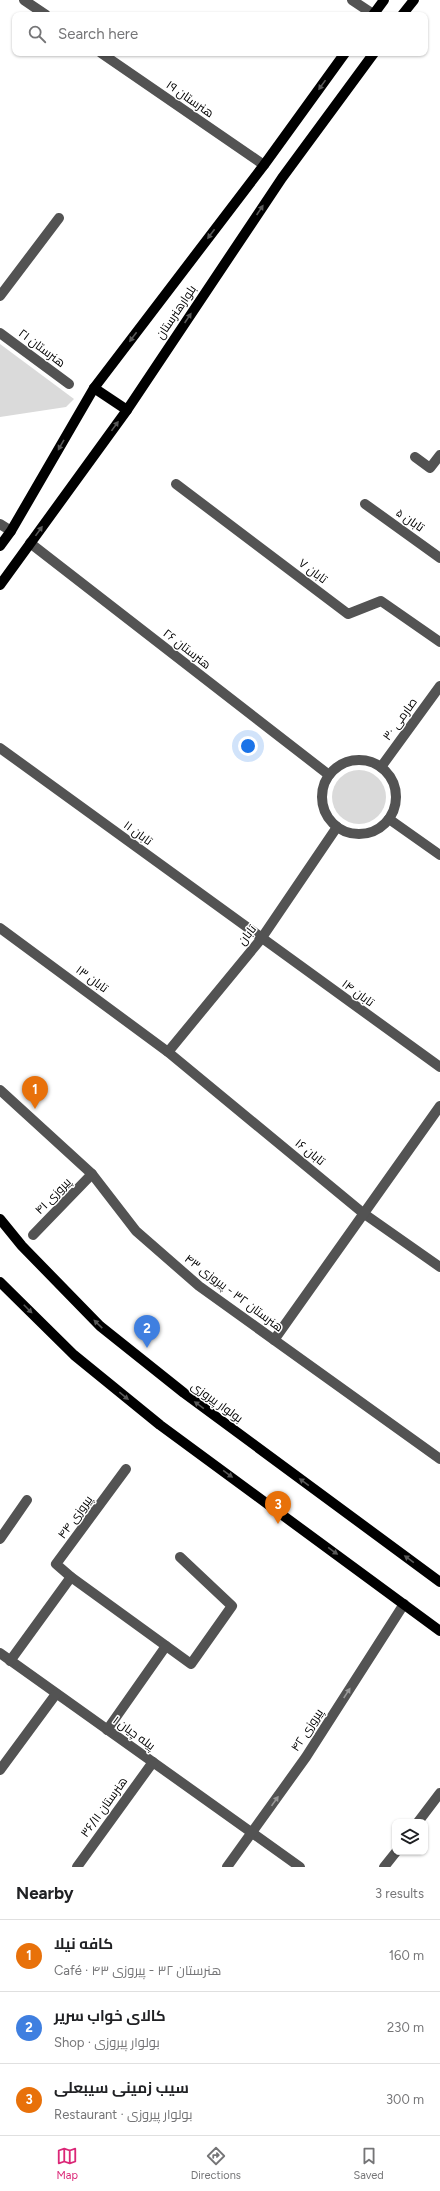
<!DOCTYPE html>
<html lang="en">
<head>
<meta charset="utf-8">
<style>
  body { margin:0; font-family:Figtree,Cairo,sans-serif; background:#f6f6f6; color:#202124 }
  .controls { position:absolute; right:12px; bottom:12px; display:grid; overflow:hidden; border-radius:8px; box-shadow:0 1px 3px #0004 }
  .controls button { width:36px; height:36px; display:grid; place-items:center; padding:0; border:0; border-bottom:1px solid #e0e0e0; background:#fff; color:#202124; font:20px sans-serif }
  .you { position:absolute; left:248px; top:746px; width:14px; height:14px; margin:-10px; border:3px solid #fff; border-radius:50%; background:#1a73e8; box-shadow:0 0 0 6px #1a73e833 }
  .badge { display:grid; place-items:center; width:26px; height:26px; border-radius:50%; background:#db2777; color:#fff; font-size:13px; font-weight:700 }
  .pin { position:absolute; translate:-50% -33px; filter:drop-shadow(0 1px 2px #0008) }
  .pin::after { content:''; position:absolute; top:21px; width:14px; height:12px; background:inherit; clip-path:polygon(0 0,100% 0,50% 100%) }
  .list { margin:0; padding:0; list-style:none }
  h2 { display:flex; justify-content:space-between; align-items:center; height:52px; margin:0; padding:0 16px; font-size:17px }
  h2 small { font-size:13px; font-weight:400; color:#757577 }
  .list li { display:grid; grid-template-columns:26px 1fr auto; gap:12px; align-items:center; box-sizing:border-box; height:72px; padding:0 16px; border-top:1px solid #e0e0e0 }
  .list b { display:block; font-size:15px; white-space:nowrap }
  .list p { margin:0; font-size:13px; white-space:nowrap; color:#757577 }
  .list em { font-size:13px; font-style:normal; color:#757577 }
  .icon { flex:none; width:22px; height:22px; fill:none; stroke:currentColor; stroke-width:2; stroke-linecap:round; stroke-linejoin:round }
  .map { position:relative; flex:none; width:440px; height:1867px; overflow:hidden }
  .search { position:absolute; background:#fff; box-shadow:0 1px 3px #0004; left:12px; right:12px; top:12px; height:44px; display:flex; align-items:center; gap:10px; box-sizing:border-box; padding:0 14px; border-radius:8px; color:#757577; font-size:15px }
  .sheet { height:268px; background:#fff }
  nav { display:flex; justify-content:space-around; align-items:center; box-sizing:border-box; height:56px; border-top:1px solid #e0e0e0; background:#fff; font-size:11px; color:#757577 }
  nav a { display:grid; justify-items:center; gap:2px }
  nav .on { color:#db2777 }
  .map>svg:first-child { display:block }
  .green { fill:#dadada }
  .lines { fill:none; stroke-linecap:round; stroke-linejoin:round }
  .minor { stroke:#535353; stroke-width:10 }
  .major { stroke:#000; stroke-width:10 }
  .oneway { fill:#595959 }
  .oneway2 { fill:#989898 }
  .labels { text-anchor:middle; stroke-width:3; stroke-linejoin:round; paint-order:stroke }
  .street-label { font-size:12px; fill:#000; stroke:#fff }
</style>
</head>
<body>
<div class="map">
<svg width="440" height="1867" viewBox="0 0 440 1867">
  <rect width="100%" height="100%" fill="#fff"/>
  <!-- green -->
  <g class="green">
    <polygon points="0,344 74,399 66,407 0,417"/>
    <circle cx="359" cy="797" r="27"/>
  </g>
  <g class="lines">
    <!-- minor -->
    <g class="minor">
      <polyline points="24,0 46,15"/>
      <polyline points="352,0 373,14"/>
      <polyline points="101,53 264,165"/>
      <polyline points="0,296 59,218"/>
      <polyline points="0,333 69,384"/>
      <polyline points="415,457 430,468 440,455"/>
      <polyline points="176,484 348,614 381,601 440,642"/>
      <polyline points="365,504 440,558"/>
      <polyline points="0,524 11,531"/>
      <polyline points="30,543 329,775"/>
      <polyline points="0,748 440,1067"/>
      <circle cx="359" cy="797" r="37"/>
      <polyline points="381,767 440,686"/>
      <polyline points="389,819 440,855"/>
      <polyline points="0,928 168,1052 363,1213 440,1267"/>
      <polyline points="168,1052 261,939 337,827"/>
      <polyline points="0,1090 92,1174 136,1231 199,1286 440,1459"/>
      <polyline points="33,1235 92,1174"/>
      <polyline points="274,1340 440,1106"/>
      <polyline points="126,1469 56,1564 71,1577 191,1664 232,1606 180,1557"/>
      <polyline points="0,1539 27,1500"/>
      <polyline points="0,1653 300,1867"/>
      <polyline points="10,1661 71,1577"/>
      <polyline points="107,1730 166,1646"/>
      <polyline points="0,1770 56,1694"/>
      <polyline points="418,1822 440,1793"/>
      <polyline points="77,1867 153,1762"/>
      <polyline points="227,1867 306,1757 404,1604"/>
      <polyline points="384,1867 396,1852"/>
    </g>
    <!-- major -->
    <g class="major">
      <polyline points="373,15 384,0"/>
      <polyline points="402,15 414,0"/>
      <polyline points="94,388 127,410"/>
      <polyline points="0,546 11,531 94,388 264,165 345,53"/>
      <polyline points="0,585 127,410 282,178 374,53"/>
      <polyline points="0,1219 22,1246 100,1326 184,1393 440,1582"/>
      <polyline points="0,1282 74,1355 160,1425 440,1631"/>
    </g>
  </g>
  <!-- one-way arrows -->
  <defs><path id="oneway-solid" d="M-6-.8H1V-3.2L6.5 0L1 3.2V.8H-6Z"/></defs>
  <g class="oneway">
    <use href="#oneway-solid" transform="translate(322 85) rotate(126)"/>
    <use href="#oneway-solid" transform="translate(260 210) rotate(-56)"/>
    <use href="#oneway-solid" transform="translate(211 234) rotate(127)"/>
    <use href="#oneway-solid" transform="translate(188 318) rotate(-56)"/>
    <use href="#oneway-solid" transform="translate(133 337) rotate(127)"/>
    <use href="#oneway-solid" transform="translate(115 426) rotate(-54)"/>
    <use href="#oneway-solid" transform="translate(61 445) rotate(120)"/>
    <use href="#oneway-solid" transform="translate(39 531) rotate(-54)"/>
    <use href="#oneway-solid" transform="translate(28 1309) rotate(45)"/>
    <use href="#oneway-solid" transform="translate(98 1324) rotate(-136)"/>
    <use href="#oneway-solid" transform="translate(124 1396) rotate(39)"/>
    <use href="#oneway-solid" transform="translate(199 1405) rotate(-144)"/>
    <use href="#oneway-solid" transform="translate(228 1474) rotate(36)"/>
    <use href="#oneway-solid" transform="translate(304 1482) rotate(-144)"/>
    <use href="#oneway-solid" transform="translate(333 1551) rotate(36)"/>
    <use href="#oneway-solid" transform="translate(409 1559) rotate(-144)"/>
  </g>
  <g class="oneway2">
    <use href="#oneway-solid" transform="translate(347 1693) rotate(-57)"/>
    <use href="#oneway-solid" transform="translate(275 1801) rotate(-55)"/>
  </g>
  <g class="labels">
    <!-- street labels -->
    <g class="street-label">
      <text transform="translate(190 99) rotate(35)" y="4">هنرستان ۱۹</text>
      <text transform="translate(176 312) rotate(-56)" y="4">بلوارهنرستان</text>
      <text transform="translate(42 348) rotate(37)" y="4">هنرستان ۲۱</text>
      <text transform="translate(410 520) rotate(35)" y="4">تابان ۵</text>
      <text transform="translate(313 571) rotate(37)" y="4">تابان ۷</text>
      <text transform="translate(187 649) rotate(38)" y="4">هنرستان ۲۶</text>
      <text transform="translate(400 719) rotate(-54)" y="4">صارمی ۳۰</text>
      <text transform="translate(138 833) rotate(36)" y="4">تابان ۱۱</text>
      <text transform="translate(247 935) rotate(-52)" y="4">تابان</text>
      <text transform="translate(92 979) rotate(36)" y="4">تابان ۱۳</text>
      <text transform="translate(358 993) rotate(36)" y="4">تابان ۱۴</text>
      <text transform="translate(310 1152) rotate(39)" y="4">تابان ۱۶</text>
      <text transform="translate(53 1196) rotate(-46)" y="4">پیروزی ۴۱</text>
      <text transform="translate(234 1293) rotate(37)" y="4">هنرستان ۳۲ - پیروزی ۴۳</text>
      <text transform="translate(217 1402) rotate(36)" y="4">بولوار پیروزی</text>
      <text transform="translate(75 1517) rotate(-54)" y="4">پیروزی ۴۴</text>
      <text transform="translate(307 1730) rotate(-57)" y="4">پیروزی ۴۲</text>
      <text transform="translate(134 1733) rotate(36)" y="4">پیله چیان ۱</text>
      <text transform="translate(104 1807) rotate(-54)" y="4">هنرستان ۳۶/۱۱</text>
    </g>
  </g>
</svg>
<div class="controls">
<button><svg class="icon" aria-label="layers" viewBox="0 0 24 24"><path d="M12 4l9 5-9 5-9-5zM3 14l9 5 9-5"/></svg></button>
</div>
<div class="you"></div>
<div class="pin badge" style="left:35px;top:1109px;background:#e8710a">1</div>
<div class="pin badge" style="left:147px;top:1348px;background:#3f7fe0">2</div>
<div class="pin badge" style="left:278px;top:1524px;background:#e8710a">3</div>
<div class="search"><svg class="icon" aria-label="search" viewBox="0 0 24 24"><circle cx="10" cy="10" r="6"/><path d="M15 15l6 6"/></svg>Search here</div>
</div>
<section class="sheet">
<h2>Nearby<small>3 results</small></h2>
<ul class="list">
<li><span class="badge" style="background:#e8710a">1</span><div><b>کافه نیلا</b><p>Café · هنرستان ۳۲ - پیروزی ۴۳</p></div><em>160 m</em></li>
<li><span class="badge" style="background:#3f7fe0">2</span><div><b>کالای خواب سریر</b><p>Shop · بولوار پیروزی</p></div><em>230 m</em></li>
<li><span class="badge" style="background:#e8710a">3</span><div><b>سیب زمینی سیبعلی</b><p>Restaurant · بولوار پیروزی</p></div><em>300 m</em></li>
</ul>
</section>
<nav>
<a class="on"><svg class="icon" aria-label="map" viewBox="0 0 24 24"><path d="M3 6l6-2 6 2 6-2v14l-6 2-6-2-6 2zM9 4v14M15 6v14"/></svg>Map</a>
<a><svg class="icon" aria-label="directions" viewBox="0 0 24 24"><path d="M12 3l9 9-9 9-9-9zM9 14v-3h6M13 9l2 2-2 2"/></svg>Directions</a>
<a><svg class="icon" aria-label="saved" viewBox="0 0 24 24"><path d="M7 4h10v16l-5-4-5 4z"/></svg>Saved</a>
</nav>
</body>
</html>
